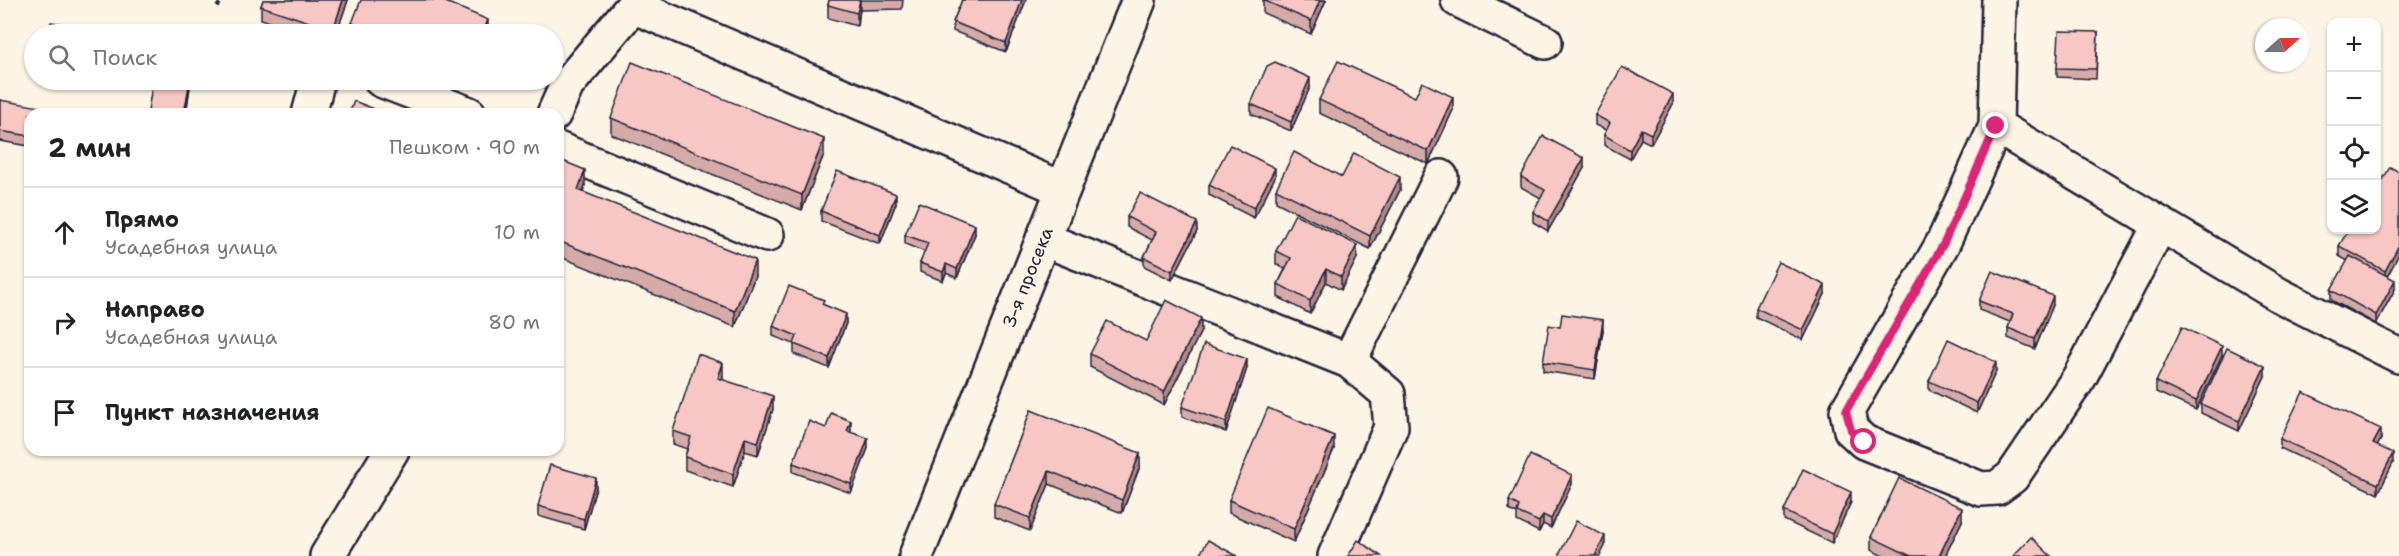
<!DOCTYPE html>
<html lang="ru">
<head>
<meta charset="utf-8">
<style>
  body { margin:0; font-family:"Shantell Sans",sans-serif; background:#f2f2f2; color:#202124 }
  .controls { position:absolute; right:18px; top:18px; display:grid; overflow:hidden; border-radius:12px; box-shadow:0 2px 4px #0004 }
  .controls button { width:54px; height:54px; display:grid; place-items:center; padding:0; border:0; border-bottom:2px solid #e0e0e0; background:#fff; color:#202124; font:30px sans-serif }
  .compass { position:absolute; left:2255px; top:18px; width:54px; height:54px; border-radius:50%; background:#fff; box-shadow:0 2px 4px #0004; rotate:69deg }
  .stop { position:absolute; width:18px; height:18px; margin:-14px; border:4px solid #db2777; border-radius:50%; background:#fff }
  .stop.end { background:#db2777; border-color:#fff; box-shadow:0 2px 6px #0008 }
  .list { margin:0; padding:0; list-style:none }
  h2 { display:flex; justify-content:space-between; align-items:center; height:78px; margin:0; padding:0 24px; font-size:26px }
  h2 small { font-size:20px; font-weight:400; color:#757577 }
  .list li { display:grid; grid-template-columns:39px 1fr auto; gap:18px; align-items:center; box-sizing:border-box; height:90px; padding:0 24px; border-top:2px solid #e0e0e0 }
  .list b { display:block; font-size:22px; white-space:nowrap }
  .list p { margin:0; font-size:20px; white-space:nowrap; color:#757577 }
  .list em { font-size:20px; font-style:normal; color:#757577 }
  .icon { flex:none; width:33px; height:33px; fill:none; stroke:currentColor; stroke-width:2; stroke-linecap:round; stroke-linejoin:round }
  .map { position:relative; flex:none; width:2399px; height:556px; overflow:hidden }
  .search { position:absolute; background:#fff; box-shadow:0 2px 4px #0004; left:24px; top:24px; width:540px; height:66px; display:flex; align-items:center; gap:15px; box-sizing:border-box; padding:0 21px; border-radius:33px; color:#757577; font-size:22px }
  .panel { position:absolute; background:#fff; box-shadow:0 2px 4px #0004; left:24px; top:108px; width:540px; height:348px; border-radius:18px }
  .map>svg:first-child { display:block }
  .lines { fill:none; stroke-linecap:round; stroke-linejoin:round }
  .minor-casing { stroke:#22223b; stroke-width:38 }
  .path { stroke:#22223b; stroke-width:4; stroke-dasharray:4.5 4.5; stroke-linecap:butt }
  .minor { stroke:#fcf5e5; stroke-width:33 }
  .wall { fill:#d5aba9; stroke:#22223b; stroke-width:1.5 }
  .shaded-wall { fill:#ae8b89; stroke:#22223b; stroke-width:1.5 }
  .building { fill:#f8c7c4; stroke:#22223b; stroke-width:1.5 }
  .route { stroke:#db2777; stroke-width:8 }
  .labels { text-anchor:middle; stroke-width:6; stroke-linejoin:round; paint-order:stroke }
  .street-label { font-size:18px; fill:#22223b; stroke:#fcf5e5 }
</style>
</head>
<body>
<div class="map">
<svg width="2399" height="556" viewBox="0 0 2399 556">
  <rect width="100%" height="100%" fill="#fcf5e5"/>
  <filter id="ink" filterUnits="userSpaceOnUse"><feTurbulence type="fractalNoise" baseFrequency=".0167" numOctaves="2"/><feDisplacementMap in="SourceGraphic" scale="12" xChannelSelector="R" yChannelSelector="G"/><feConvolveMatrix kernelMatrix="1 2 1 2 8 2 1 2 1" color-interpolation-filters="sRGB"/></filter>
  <g filter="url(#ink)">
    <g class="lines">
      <!-- minor casing -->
      <g class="minor-casing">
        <g id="minor">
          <polyline points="1458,0 1545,42"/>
          <polyline points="1999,0 1996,126 1943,243 1847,411 1851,430 1864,442 1981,489 1997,488 2012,477 2079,378 2160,225"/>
          <polyline points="381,80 469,114"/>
          <polyline points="309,114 318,80"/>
          <polyline points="554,114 567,85 633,6 1063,189"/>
          <polyline points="1996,126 2279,295 2399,356"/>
          <polyline points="558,149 767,235"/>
          <polyline points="1043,239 1349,361 1388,394 1391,427 1335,556"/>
          <polyline points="1349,361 1441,177"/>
          <polyline points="327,556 392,450"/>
          <path id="s1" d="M916,556L1139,0"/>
        </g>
      </g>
      <!-- path -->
      <polyline class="path" points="217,7 223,0"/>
      <!-- minor -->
      <use href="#minor" class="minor"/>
    </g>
    <!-- wall -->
    <g class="wall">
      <polygon points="263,0 348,0 336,34 307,34 261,19 261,6"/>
      <polygon points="829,0 903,0 902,9 860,10 857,26 828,18 828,5"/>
      <polygon points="962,0 1026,0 1006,52 953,31 953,22"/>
      <polygon points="1263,0 1326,0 1311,34 1263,13"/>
      <polygon points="352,23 488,33 488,34 352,34"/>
      <polygon points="2098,32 2096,79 2057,77 2057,68"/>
      <polygon points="153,80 191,80 186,114 148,114"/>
      <polygon points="454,80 469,80 466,85"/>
      <polygon points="1310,87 1291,131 1251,114 1251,104"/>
      <polygon points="1415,97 1453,110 1428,164 1319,113 1319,100"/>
      <polygon points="0,100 40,114 30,114 30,146 0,141"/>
      <polygon points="1673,104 1651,144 1641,139 1630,159 1604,145 1604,135 1606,130 1595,125 1595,115"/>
      <polygon points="611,118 824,154 802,210 611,134"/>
      <polygon points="558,159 585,185 583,192 755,276 735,327 558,256"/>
      <polygon points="1584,168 1548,231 1533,222 1533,212 1541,198 1521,187 1521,177"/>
      <polygon points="1275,177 1254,218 1209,195 1209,185"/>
      <polygon points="1276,189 1400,190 1370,249 1276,202"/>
      <polygon points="896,203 880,244 821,221 821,211"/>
      <polygon points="1127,217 1197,231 1172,280 1144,266 1144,257 1152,240 1127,227"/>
      <polygon points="2376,230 2387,276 2395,289 2376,324 2331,300 2331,290 2348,261 2339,256 2339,246"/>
      <polygon points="975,234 957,278 946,273 943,281 920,272 920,263 925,252 905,244 905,235"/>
      <polygon points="1276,251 1357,258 1341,290 1326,282 1310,314 1278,297 1278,284 1285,269 1276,264"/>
      <polygon points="1825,294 1803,340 1756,317 1756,308"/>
      <polygon points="1979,301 2053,305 2035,349 2008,338 2008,328 2010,322 1979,310"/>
      <polygon points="824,305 846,323 829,368 794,354 794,344 773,336 773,326"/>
      <polygon points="1560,327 1603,330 1595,379 1543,371 1543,362"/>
      <polygon points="1201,331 1164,405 1090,367 1090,354 1146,341"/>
      <polygon points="2222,355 2196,410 2156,392 2156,382"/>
      <polygon points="1247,368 1226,432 1182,417 1182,407"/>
      <polygon points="1996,371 1977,413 1929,390 1929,381"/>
      <polygon points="723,376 722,379 773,409 758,455 745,451 733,487 685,470 685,457 687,449 673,444 673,431"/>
      <polygon points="2265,376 2239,431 2201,413 2201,404"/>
      <polygon points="1031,410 1140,466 1122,513 1049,484 1030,531 994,517 994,504"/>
      <polygon points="826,428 851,430 850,432 868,448 851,493 793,472 793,463"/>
      <polygon points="2280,439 2381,439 2377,446 2393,463 2378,494 2280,448"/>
      <polygon points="1334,449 1294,542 1229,513 1229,500"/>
      <polygon points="1572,484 1551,528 1543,524 1539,532 1517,521 1517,514 1509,510 1509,501"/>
      <polygon points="596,488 584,529 538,516 538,506"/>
      <polygon points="1851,502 1832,543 1784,520 1784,511"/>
      <polygon points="1962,521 1945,556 1883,556 1871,550 1871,537"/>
    </g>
    <!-- shaded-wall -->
    <g class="shaded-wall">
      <polygon points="343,0 348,0 336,34 333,34 333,30"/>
      <polygon points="860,0 860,10 857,26 857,13"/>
      <polygon points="1022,0 1026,0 1006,52 1006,43"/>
      <polygon points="1320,0 1326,0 1311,34 1311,21"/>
      <polygon points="488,20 488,34 482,34"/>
      <polygon points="1310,78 1310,87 1291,131 1291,122"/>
      <polygon points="190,80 191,80 186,114 184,114"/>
      <polygon points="1673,94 1673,104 1651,144 1651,134"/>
      <polygon points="1453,97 1453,110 1428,164 1428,151"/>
      <polygon points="1641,129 1641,139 1630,159 1630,150"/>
      <polygon points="824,139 824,154 802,210 802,195"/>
      <polygon points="1584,158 1584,168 1548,231 1548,221"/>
      <polygon points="1275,168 1275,177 1254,218 1254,208"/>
      <polygon points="585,170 585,185 578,205 578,190"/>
      <polygon points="1400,177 1400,190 1370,249 1370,236"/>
      <polygon points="896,194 896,203 880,244 880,235"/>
      <polygon points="1197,222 1197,231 1172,280 1172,271"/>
      <polygon points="975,225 975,234 957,278 957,269"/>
      <polygon points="1357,245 1357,258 1341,290 1341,277"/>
      <polygon points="2399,245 2399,254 2385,281 2385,271"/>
      <polygon points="755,260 755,276 735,327 735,311"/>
      <polygon points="946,264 946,273 943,281 943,272"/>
      <polygon points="1326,269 1326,282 1310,314 1310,301"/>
      <polygon points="2395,280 2395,289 2376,324 2376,315"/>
      <polygon points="1825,285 1825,294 1803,340 1803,330"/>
      <polygon points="2053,296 2053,305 2035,349 2035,339"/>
      <polygon points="846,314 846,323 829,368 829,358"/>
      <polygon points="1201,318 1201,331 1164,405 1164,392"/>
      <polygon points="1603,320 1603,330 1595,379 1595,370"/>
      <polygon points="2222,346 2222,355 2196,410 2196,401"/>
      <polygon points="1247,359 1247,368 1226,432 1226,422"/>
      <polygon points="1996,362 1996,371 1977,413 1977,403"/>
      <polygon points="723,363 723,376 718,391 718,378"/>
      <polygon points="2265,366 2265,376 2239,431 2239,421"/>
      <polygon points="563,375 563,385 558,404 558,395"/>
      <polygon points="773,396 773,409 758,455 758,442"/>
      <polygon points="851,421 851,430 847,440 847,431"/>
      <polygon points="2381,429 2381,439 2373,454 2373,444"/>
      <polygon points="1334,436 1334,449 1294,542 1294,529"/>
      <polygon points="745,438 745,451 733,487 733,474"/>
      <polygon points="868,438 868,448 851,493 851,484"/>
      <polygon points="1140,453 1140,466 1122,513 1122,500"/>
      <polygon points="2393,453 2393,463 2378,494 2378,484"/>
      <polygon points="1049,471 1049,484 1030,531 1030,518"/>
      <polygon points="1572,475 1572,484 1551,528 1551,519"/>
      <polygon points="596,478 596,488 584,529 584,519"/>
      <polygon points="1851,492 1851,502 1832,543 1832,534"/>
      <polygon points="1962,508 1962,521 1945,556 1939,556"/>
      <polygon points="1543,515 1543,524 1539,532 1539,522"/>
      <polygon points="1605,536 1605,546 1600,556 1595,556"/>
    </g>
    <!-- building -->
    <g class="building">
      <polygon points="263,0 343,0 333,30 261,6"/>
      <polygon points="361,0 441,0 488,20 482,34 379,34 352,23"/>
      <polygon points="829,0 860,0 857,13 828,5"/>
      <polygon points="962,0 1022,0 1006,43 953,22"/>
      <polygon points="1263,0 1320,0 1311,21"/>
      <polygon points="51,22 98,29 97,34 49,34"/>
      <polygon points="2059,31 2098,32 2096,69 2057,68"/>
      <polygon points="1338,61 1415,97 1422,82 1453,97 1428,151 1319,100"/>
      <polygon points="632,62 824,139 802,195 611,118"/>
      <polygon points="1275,62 1310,78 1291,122 1251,104 1267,66"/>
      <polygon points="1622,67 1673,94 1651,134 1641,129 1630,150 1604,135 1610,123 1595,115"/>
      <polygon points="153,80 190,80 184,114 168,114 148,111"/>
      <polygon points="0,100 40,107 39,114 30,114 30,136 0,131"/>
      <polygon points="354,101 387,114 349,114"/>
      <polygon points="1543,136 1584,158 1548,221 1533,212 1545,190 1521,177"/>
      <polygon points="1230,145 1275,168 1254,208 1209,185"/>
      <polygon points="1294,152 1342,177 1354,153 1400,177 1370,236 1276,189"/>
      <polygon points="558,159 585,170 578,190 755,260 735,311 558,241 558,229 560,222 558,221"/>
      <polygon points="2390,167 2399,172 2399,245 2385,271 2339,246 2348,230 2376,230 2376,192"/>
      <polygon points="837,171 896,194 880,235 821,211"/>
      <polygon points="1140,193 1197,222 1172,271 1144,257 1156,232 1127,217"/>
      <polygon points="919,202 975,225 957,269 946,264 943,272 920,263 928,243 905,235"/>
      <polygon points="1295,214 1357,245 1341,277 1326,269 1310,301 1278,284 1291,258 1276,251"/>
      <polygon points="2350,256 2395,280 2376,315 2331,290"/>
      <polygon points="1778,262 1825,285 1803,330 1756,308"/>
      <polygon points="1992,271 2053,296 2035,339 2008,328 2013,314 1979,301"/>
      <polygon points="789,286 824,300 822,304 846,314 829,358 794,344 797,336 773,326"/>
      <polygon points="1166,300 1201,318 1164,392 1090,354 1107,321 1146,341"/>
      <polygon points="1562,314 1603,320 1595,370 1543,362 1549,325 1560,327"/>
      <polygon points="2182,327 2222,346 2196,401 2156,382"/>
      <polygon points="1948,339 1996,362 1977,403 1929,381"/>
      <polygon points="1204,344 1247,359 1226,422 1182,407"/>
      <polygon points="2227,348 2265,366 2239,421 2201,404"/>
      <polygon points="698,354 723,363 718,378 773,396 758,442 745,438 733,474 685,457 691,437 673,431"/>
      <polygon points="558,374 563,375 558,395"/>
      <polygon points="2303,392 2381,429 2373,444 2393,453 2378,484 2280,439"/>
      <polygon points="1268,408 1334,436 1294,529 1229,500"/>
      <polygon points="1031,410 1140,453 1122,500 1049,471 1030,518 994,504"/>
      <polygon points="831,413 851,421 847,431 868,438 851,484 793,463 809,421 826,428"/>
      <polygon points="1530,455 1572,475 1551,519 1543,515 1539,522 1517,512 1519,506 1509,501"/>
      <polygon points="550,465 596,478 584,519 538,506"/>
      <polygon points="1803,469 1851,492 1832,534 1784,511"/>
      <polygon points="1899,478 1962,508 1939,556 1911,556 1871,537"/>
      <polygon points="1576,521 1605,536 1595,556 1560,556 1560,553"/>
      <polygon points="2031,537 2051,556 2013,556"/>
      <polygon points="1208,540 1237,556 1199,556"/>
      <polygon points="1358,540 1381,556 1348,556"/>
    </g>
  </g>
  <g class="lines" filter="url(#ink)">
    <!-- route -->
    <polyline class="route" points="1864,442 1851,430 1846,411 1944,243 1996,126"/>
  </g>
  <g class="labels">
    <!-- street labels -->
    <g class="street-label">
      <text dy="6" stroke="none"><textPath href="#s1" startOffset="300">3-я просека</textPath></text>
    </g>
  </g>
</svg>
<div class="controls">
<button>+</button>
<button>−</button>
<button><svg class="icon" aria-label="locate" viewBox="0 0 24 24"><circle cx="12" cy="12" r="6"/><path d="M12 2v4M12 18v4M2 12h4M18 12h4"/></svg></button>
<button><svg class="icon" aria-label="layers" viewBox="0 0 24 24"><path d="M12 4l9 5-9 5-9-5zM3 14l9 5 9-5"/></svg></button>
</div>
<svg class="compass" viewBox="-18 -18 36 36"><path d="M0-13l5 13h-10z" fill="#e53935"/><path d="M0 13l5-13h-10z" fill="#757577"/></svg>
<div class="stop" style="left:1864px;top:442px"></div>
<div class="stop end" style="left:1996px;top:126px"></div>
<div class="search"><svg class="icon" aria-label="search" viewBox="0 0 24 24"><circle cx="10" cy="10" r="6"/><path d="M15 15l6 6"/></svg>Поиск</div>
<section class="panel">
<h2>2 мин<small>Пешком · 90 m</small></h2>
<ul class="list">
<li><svg class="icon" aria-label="ahead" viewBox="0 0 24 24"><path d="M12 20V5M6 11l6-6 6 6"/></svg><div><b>Прямо</b><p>Усадебная улица</p></div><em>10 m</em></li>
<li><svg class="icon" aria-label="right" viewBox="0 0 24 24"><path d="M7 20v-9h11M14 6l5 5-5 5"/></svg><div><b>Направо</b><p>Усадебная улица</p></div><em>80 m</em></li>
<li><svg class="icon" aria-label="arrive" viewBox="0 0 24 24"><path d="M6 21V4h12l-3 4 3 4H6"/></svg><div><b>Пункт назначения</b></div></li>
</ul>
</section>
</div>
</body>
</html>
